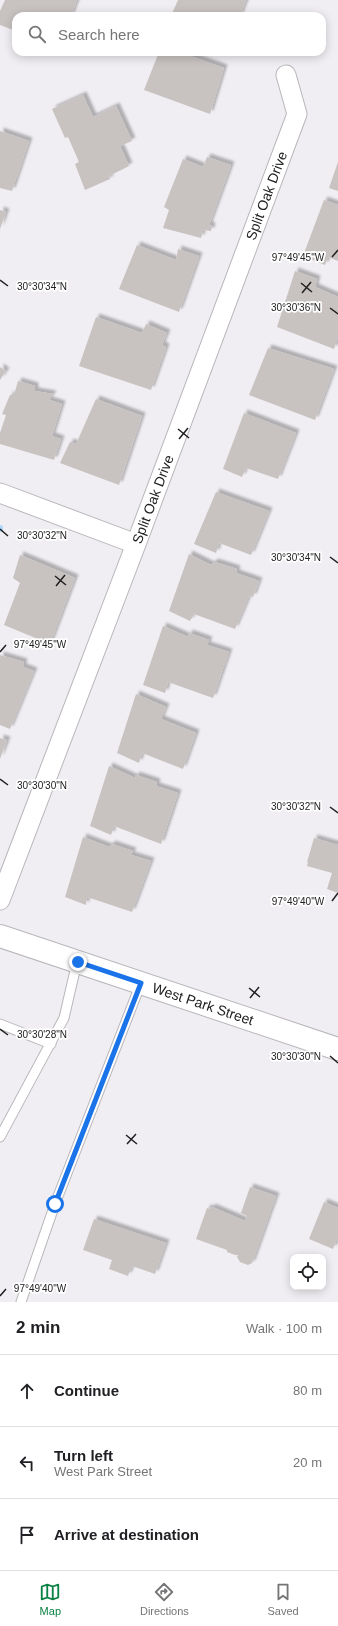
<!DOCTYPE html>
<html lang="en">
<head>
<meta charset="utf-8">
<style>
  body { margin:0; font-family:Arial,sans-serif; background:#f2f2f2; color:#202124 }
  .controls { position:absolute; right:12px; bottom:12px; display:grid; overflow:hidden; border-radius:8px; box-shadow:0 2px 10px #0003 }
  .controls button { width:36px; height:36px; display:grid; place-items:center; padding:0; border:0; border-bottom:1px solid #e0e0e0; background:#fff; color:#202124; font:20px sans-serif }
  .stop { position:absolute; width:12px; height:12px; margin:-9px; border:3px solid #1a73e8; border-radius:50%; background:#fff }
  .stop.end { background:#1a73e8; border-color:#fff; box-shadow:0 1px 4px #0008 }
  .list { margin:0; padding:0; list-style:none }
  h2 { display:flex; justify-content:space-between; align-items:center; height:52px; margin:0; padding:0 16px; font-size:17px }
  h2 small { font-size:13px; font-weight:400; color:#757577 }
  .list li { display:grid; grid-template-columns:26px 1fr auto; gap:12px; align-items:center; box-sizing:border-box; height:72px; padding:0 16px; border-top:1px solid #e0e0e0 }
  .list b { display:block; font-size:15px; white-space:nowrap }
  .list p { margin:0; font-size:13px; white-space:nowrap; color:#757577 }
  .list em { font-size:13px; font-style:normal; color:#757577 }
  .icon { flex:none; width:22px; height:22px; fill:none; stroke:currentColor; stroke-width:2; stroke-linecap:round; stroke-linejoin:round }
  .map { position:relative; flex:none; width:338px; height:1302px; overflow:hidden }
  .search { position:absolute; background:#fff; box-shadow:0 2px 10px #0003; left:12px; right:12px; top:12px; height:44px; display:flex; align-items:center; gap:10px; box-sizing:border-box; padding:0 14px; border-radius:12px; color:#757577; font-size:15px }
  .sheet { height:268px; background:#fff }
  nav { display:flex; justify-content:space-around; align-items:center; box-sizing:border-box; height:56px; border-top:1px solid #e0e0e0; background:#fff; font-size:11px; color:#757577 }
  nav a { display:grid; justify-items:center; gap:2px }
  nav .on { color:#0b8043 }
  .map>svg:first-child { display:block }
  .lines { fill:none; stroke-linecap:round; stroke-linejoin:round }
  .stream { stroke:#add8fc; stroke-width:6 }
  .building { fill:#c8c3c1; filter:url(#shadow) }
  .service-casing { stroke:#b9b6ba; stroke-width:11 }
  .minor-casing { stroke:#b9b6ba; stroke-width:21 }
  .tertiary-casing { stroke:#b9b6ba; stroke-width:24 }
  .service { stroke:#fff; stroke-width:9 }
  .minor { stroke:#fff; stroke-width:19 }
  .tertiary { stroke:#fff; stroke-width:22 }
  .route { stroke:#1a73e8; stroke-width:5 }
  .ticks { fill:none; stroke:#212022; stroke-width:1.5 }
  .labels { text-anchor:middle; stroke-width:3.5; stroke-linejoin:round; paint-order:stroke }
  .street-label { font-size:14px; fill:#212022; stroke:#fff }
  .ticks-label { font-size:10px; text-anchor:middle; fill:#212022; stroke:#fff; stroke-width:3.5; stroke-linejoin:round; paint-order:stroke }
</style>
</head>
<body>
<div class="map">
<svg width="338" height="1302" viewBox="0 0 338 1302">
  <defs>
    <filter id="shadow"><feDropShadow dx="3.5" dy="-3.5" stdDeviation="1" flood-color="#0004"/></filter>
  </defs>
  <rect width="100%" height="100%" fill="#f0eef2"/>
  <g class="lines">
    <!-- stream -->
    <polyline class="stream" points="0,529 0,528"/>
  </g>
  <!-- building -->
  <g class="building">
    <polygon points="5,0 77,0 71,16 16,16 16,31 0,25 0,11"/>
    <polygon points="178,0 246,0 240,16 171,16"/>
    <polygon points="159,52 179,52 224,68 210,114 144,90"/>
    <polygon points="83,95 93,117 116,106 132,141 120,146 129,166 109,176 110,179 85,190 75,164 79,162 68,137 65,138 52,109"/>
    <polygon points="0,131 29,141 12,191 0,188"/>
    <polygon points="207,157 231,165 209,225 212,226 211,231 203,230 201,238 163,228 169,210 164,207 183,159 203,167"/>
    <polygon points="338,162 338,191 329,188"/>
    <polygon points="324,200 338,205 338,261 328,257 325,265 303,256"/>
    <polygon points="0,210 6,212 0,229"/>
    <polygon points="137,245 176,260 178,249 199,256 179,312 119,289"/>
    <polygon points="295,271 317,279 315,287 338,297 338,337 334,349 277,327"/>
    <polygon points="96,317 142,333 146,324 167,333 162,345 166,347 151,390 79,366"/>
    <polygon points="268,348 334,369 315,420 249,395"/>
    <polygon points="0,367 6,371 0,380"/>
    <polygon points="18,381 35,386 35,391 53,394 49,400 62,404 52,436 61,439 54,460 0,444 0,433 6,415 2,414 10,395 14,395"/>
    <polygon points="96,399 142,416 119,485 60,463 70,442 76,444"/>
    <polygon points="244,413 296,433 278,479 246,468 242,477 223,469"/>
    <polygon points="216,492 269,511 251,555 219,543 216,553 194,544"/>
    <polygon points="189,554 211,565 215,562 237,569 236,573 259,581 253,597 249,596 235,629 194,614 190,621 169,611"/>
    <polygon points="20,555 75,578 50,644 4,625 20,583 13,578"/>
    <polygon points="163,626 188,637 189,633 209,640 207,645 229,652 213,698 168,682 165,693 143,685"/>
    <polygon points="0,655 24,662 23,667 34,671 10,729 0,725"/>
    <polygon points="136,694 166,707 161,719 196,733 183,769 142,753 139,763 117,753"/>
    <polygon points="0,738 7,740 0,759"/>
    <polygon points="109,766 135,778 136,775 157,782 156,786 178,793 161,844 114,826 111,835 90,826"/>
    <polygon points="83,837 109,847 112,844 133,851 131,855 151,861 132,912 87,897 86,905 65,897"/>
    <polygon points="314,838 338,845 338,893 327,889 332,873 307,866 308,862 307,862"/>
    <polygon points="250,1187 276,1196 252,1263 248,1265 240,1262 237,1257 238,1255 235,1255 227,1252 227,1250 196,1239 207,1208 211,1209 212,1207 245,1221 247,1216 241,1213"/>
    <polygon points="324,1202 338,1208 338,1236 333,1249 309,1239"/>
    <polygon points="94,1219 166,1243 155,1274 132,1266 128,1276 109,1269 112,1260 83,1250"/>
  </g>
  <g class="lines">
    <!-- service casing -->
    <g class="service-casing">
      <g id="service">
        <polyline points="0,1024 51,1044"/>
        <polyline points="0,1137 64,1018 77,962"/>
        <polyline points="21,1302 55,1204 141,983"/>
      </g>
    </g>
    <!-- minor casing -->
    <g class="minor-casing">
      <g id="minor">
        <polyline points="0,493 136,544"/>
        <path id="s1" d="M0,900L136,544L297,114L286,75"/>
      </g>
    </g>
    <!-- tertiary casing -->
    <g class="tertiary-casing">
      <g id="tertiary">
        <path id="s2" d="M0,936L338,1049"/>
      </g>
    </g>
    <!-- service -->
    <use href="#service" class="service"/>
    <!-- minor -->
    <use href="#minor" class="minor"/>
    <!-- tertiary -->
    <use href="#tertiary" class="tertiary"/>
  </g>
  <g class="lines">
    <!-- route -->
    <polyline class="route" points="55,1204 141,983 78,962"/>
  </g>
  <!-- ticks -->
  <path class="ticks" d="M332,257L338,250M0,280L8,286M301,283L312,292M302,293L311,282M330,308L338,314M178,429L189,438M179,439L188,428M0,529L8,536M330,557L338,563M55,576L66,585M56,586L65,575M0,652L6,645M0,779L8,785M330,807L338,813M332,901L338,893M249,988L260,997M250,998L259,987M0,1029L8,1035M330,1056L338,1063M126,1135L137,1144M127,1144L136,1134M0,1296L6,1289"/>
  <g class="labels">
    <!-- street labels -->
    <g class="street-label">
      <text dy="5" stroke="none"><textPath href="#s1" startOffset="753">Split Oak Drive</textPath></text>
      <text dy="5" stroke="none"><textPath href="#s1" startOffset="429">Split Oak Drive</textPath></text>
      <text dy="5" stroke="none"><textPath href="#s2" startOffset="214">West Park Street</textPath></text>
    </g>
  </g>
  <g class="ticks-label">
    <text x="298" y="261">97°49'45"W</text>
    <text x="42" y="290">30°30'34"N</text>
    <text x="296" y="311">30°30'36"N</text>
    <text x="42" y="539">30°30'32"N</text>
    <text x="296" y="561">30°30'34"N</text>
    <text x="40" y="648">97°49'45"W</text>
    <text x="42" y="789">30°30'30"N</text>
    <text x="296" y="810">30°30'32"N</text>
    <text x="298" y="905">97°49'40"W</text>
    <text x="42" y="1038">30°30'28"N</text>
    <text x="296" y="1060">30°30'30"N</text>
    <text x="40" y="1292">97°49'40"W</text>
  </g>
</svg>
<div class="controls">
<button><svg class="icon" aria-label="locate" viewBox="0 0 24 24"><circle cx="12" cy="12" r="6"/><path d="M12 2v4M12 18v4M2 12h4M18 12h4"/></svg></button>
</div>
<div class="stop" style="left:55px;top:1204px"></div>
<div class="stop end" style="left:78px;top:962px"></div>
<div class="search"><svg class="icon" aria-label="search" viewBox="0 0 24 24"><circle cx="10" cy="10" r="6"/><path d="M15 15l6 6"/></svg>Search here</div>
</div>
<section class="sheet">
<h2>2 min<small>Walk · 100 m</small></h2>
<ul class="list">
<li><svg class="icon" aria-label="ahead" viewBox="0 0 24 24"><path d="M12 20V5M6 11l6-6 6 6"/></svg><div><b>Continue</b></div><em>80 m</em></li>
<li><svg class="icon" aria-label="left" viewBox="0 0 24 24"><path d="M17 20v-9H6M10 6l-5 5 5 5"/></svg><div><b>Turn left</b><p>West Park Street</p></div><em>20 m</em></li>
<li><svg class="icon" aria-label="arrive" viewBox="0 0 24 24"><path d="M6 21V4h12l-3 4 3 4H6"/></svg><div><b>Arrive at destination</b></div></li>
</ul>
</section>
<nav>
<a class="on"><svg class="icon" aria-label="map" viewBox="0 0 24 24"><path d="M3 6l6-2 6 2 6-2v14l-6 2-6-2-6 2zM9 4v14M15 6v14"/></svg>Map</a>
<a><svg class="icon" aria-label="directions" viewBox="0 0 24 24"><path d="M12 3l9 9-9 9-9-9zM9 14v-3h6M13 9l2 2-2 2"/></svg>Directions</a>
<a><svg class="icon" aria-label="saved" viewBox="0 0 24 24"><path d="M7 4h10v16l-5-4-5 4z"/></svg>Saved</a>
</nav>
</body>
</html>
